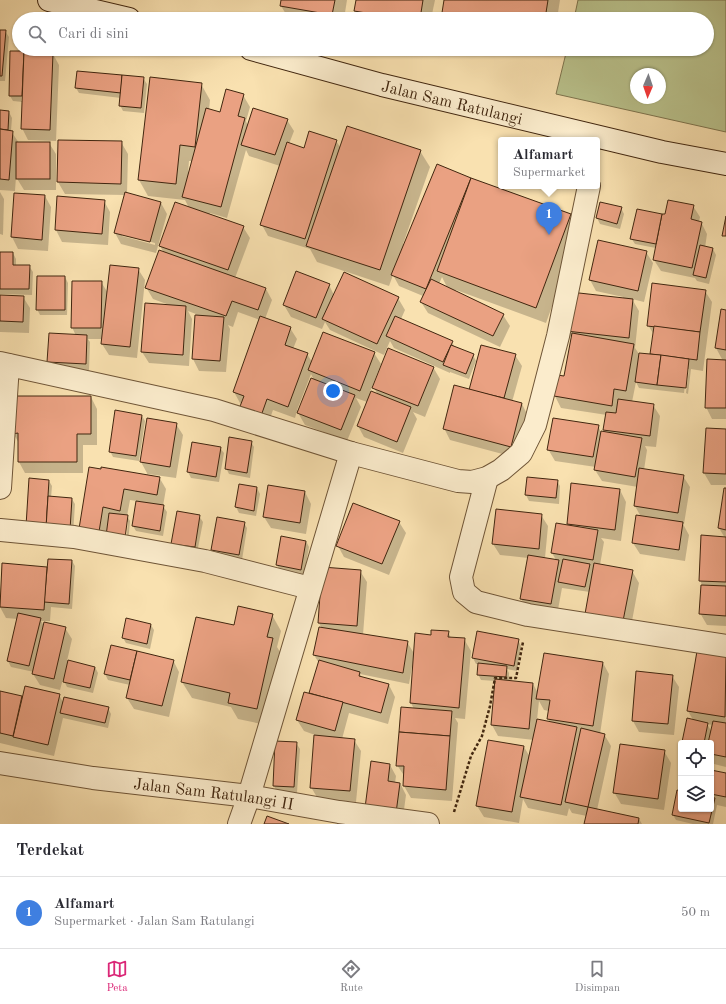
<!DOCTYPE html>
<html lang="id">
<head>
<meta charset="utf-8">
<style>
  body { margin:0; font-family:"Old Standard TT",serif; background:#f7f7f7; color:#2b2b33 }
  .controls { position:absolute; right:12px; bottom:12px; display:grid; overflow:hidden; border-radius:4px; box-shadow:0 1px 3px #0004 }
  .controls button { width:36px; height:36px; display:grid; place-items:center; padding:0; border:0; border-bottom:1px solid #e1e1e2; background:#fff; color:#2b2b33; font:20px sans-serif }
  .compass { position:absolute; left:630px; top:68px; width:36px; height:36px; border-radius:50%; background:#fff; box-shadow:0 1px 3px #0004; rotate:182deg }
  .you { position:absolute; left:333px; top:391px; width:14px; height:14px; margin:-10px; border:3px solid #fff; border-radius:50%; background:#1a73e8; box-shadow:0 0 0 6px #1a73e833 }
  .badge { display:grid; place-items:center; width:26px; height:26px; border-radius:50%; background:#db2777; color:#fff; font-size:13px; font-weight:700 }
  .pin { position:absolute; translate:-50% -33px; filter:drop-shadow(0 1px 2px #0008) }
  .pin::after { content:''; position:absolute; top:21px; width:14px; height:12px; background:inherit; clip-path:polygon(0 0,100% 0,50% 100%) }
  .popup { position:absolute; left:498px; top:137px; width:102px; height:52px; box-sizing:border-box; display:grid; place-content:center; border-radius:4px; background:#fff; filter:drop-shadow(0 1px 3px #0005); font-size:13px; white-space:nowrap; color:#7c7c81 }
  .popup b { font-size:15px; color:#2b2b33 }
  .popup::after { content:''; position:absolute; left:50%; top:100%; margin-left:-8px; border:8px solid transparent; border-top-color:#fff }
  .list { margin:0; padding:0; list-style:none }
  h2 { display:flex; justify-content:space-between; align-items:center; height:52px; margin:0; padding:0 16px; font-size:17px }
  h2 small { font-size:13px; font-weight:400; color:#7c7c81 }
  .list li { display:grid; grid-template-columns:26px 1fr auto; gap:12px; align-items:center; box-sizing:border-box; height:72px; padding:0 16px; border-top:1px solid #e1e1e2 }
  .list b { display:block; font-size:15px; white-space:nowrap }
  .list p { margin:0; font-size:13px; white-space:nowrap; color:#7c7c81 }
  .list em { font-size:13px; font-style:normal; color:#7c7c81 }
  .icon { flex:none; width:22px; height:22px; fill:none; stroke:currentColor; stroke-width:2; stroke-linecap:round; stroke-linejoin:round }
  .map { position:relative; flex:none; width:726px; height:824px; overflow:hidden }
  .search { position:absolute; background:#fff; box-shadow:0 1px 3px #0004; left:12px; right:12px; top:12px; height:44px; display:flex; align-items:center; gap:10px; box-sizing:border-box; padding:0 14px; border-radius:22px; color:#7c7c81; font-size:15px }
  .sheet { height:124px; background:#fff }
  nav { display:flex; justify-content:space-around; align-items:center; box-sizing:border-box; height:56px; border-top:1px solid #e1e1e2; background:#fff; font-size:11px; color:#7c7c81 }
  nav a { display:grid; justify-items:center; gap:2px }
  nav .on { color:#db2777 }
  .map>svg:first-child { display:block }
  .green { fill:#bac38d; stroke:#7e744e; fill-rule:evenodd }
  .shadow { fill:#0003; fill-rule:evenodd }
  .building { fill:#eaa182; stroke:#41260f }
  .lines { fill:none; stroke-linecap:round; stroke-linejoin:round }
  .minor-casing { stroke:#6f5537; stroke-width:24 }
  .tertiary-casing { stroke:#6f5537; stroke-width:24 }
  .secondary-casing { stroke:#41260f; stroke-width:24 }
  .path { stroke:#41260f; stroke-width:2.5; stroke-dasharray:3 2; stroke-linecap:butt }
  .minor { stroke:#fbeccc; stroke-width:22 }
  .tertiary { stroke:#fbeccc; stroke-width:22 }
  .secondary { stroke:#fbeccc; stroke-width:22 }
  .labels { text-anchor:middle; stroke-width:3.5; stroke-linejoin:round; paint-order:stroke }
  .street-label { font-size:16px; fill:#41260f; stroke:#fbeccc }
</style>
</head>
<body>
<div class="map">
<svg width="726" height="824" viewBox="0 0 726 824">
  <rect width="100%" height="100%" fill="#f9e1b0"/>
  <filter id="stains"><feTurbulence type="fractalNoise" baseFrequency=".005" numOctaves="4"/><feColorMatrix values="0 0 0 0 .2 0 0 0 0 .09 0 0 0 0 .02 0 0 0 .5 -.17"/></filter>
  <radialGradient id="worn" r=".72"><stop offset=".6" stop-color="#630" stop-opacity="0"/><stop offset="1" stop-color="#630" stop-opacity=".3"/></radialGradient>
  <!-- green -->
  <path class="green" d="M578,0H726V132L556,94L567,49H707V19H574ZM636,74H660V98H636Z"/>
  <!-- shadow -->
  <g class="shadow">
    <polygon points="282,0 347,0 344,19 289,19 281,6"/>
    <polygon points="357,0 435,0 431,19 360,19 355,11"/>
    <polygon points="445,0 560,0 557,19 442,19"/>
    <polygon points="0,31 5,31 9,37 5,81 0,81"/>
    <polygon points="512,49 551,49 550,55"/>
    <path d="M11,52L53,54L59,65L56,141L28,140L22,128L23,102L13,101L10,96ZM23,56H25L23,101H21Z"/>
    <polygon points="143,78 147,84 144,113 123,111 120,105 121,98 79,93 76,88"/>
    <path d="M151,78L201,84L210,100L209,110L221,113L243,95L250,107L246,121L248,126L287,120L294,131L289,144L304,149L336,141L341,148L420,151L430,167L403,244L405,245L438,165L471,179L570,215L579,231L546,323L456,290L455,292L503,315L510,326L500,347L428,313L421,302L423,296L399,286L393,275L389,286L317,262L310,249L268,236L262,225L280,166L249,156L246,150L227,218L210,213L209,215L243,227L250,238L235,278L266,289L272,300L265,319L290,328L297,339L293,349L307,354L312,362L374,353L381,364L370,392L378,395L374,388L433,367L440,379L425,417L413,412L417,419L403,453L364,437L358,426L367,402L356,398L361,407L347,441L305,425L297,411L295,418L273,410L267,427L240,403L234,392L260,320L238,312L233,327L228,325L230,329L226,372L199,371L193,359L196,314L188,311L192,319L189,366L149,363L142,352L172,306L153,299L146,287L164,253L160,246L189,208L185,200L148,196L139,180ZM189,161H192L189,173H188ZM442,277L448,289L439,284ZM311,374L314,380L299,411L297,410Z"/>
    <polygon points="0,111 9,112 12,118 11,131 19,143 49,143 56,154 56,190 24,190 16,177 15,191 0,190"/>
    <path d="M59,141L121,142L128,154L127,194L161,203L167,214L156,253L121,244L115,233L125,195L65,194L58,182ZM122,234L155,243V245L122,236Z"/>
    <polygon points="0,192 4,199 3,235 0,234"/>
    <polygon points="15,194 45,196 51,207 48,251 18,249 12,237"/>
    <polygon points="58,197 104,201 110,212 108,245 62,242 56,230"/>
    <polygon points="601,203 621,208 624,214 620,229 600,224 597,218"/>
    <polygon points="693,206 700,217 699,222 701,222 707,234 705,248 713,249 716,255 709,284 697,281 695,278 661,271 654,260 656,248 635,244 631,238 637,210 666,216"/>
    <polygon points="646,252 653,263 644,302 632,299 639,311 635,348 639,354 651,355 654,335 648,325 705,291 712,302 703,371 691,369 688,394 686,393 689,369 687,369 684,393 639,388 636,382 632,402 653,405 660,416 656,447 645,446 647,450 644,470 683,476 690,487 684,524 683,524 689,535 685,561 640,554 633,543 641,517 635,506 638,487 602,481 595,470 596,467 555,461 548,449 598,426 601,432 606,433 604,430 607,415 561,408 555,396 558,376 565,377 572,339 567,331 623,299 623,297 596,291 590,280"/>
    <polygon points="0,253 13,253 16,259 16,266 29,266 33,272 32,295 0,294"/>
    <polygon points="138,269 145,280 137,358 109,355 102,344 103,339 88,339 90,342 89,370 52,368 48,362 50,334 76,336 72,327 101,282 108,293"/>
    <polygon points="344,273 398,298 405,310 401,319 452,342 455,348 473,355 476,361 469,379 450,372 450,373 394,348 390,341 384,355 330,330 325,322 322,329 291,317 284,305 329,285 334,295"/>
    <polygon points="65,277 68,283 67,315 40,315 37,309"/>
    <polygon points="0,296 23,297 30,308 29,333 0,332"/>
    <polygon points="726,311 726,419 712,419 706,407 723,361 716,348"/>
    <polygon points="515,355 522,366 512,402 522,404 528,416 517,458 450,440 444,428 469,391"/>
    <polygon points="91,397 97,409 97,445 83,445 83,473 25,473 19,462 19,443 13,433"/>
    <polygon points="142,416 145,421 139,461 113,457 110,451"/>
    <polygon points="148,419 176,424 183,435 176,478 148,474 148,475 141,462"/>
    <polygon points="706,429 726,430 726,485 711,485 704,473"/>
    <polygon points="251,442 254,447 250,478 229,474 226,468"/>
    <polygon points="220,448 224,453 219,482 191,478 188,472"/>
    <polygon points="90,468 159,477 166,489 163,506 167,512 163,536 136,531 133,526 137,501 130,500 127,516 130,521 128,543 126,543 128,522 126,522 85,546"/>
    <polygon points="49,481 52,486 51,498 72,499 75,504 73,535 30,532"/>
    <polygon points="557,481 560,486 559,504 529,501 526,495"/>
    <polygon points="257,488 260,494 256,516 239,513 236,507"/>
    <polygon points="726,489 726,626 707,625 700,613 702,585 700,580 725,538 719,528"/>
    <polygon points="620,490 626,502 621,541 601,538 604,542 600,565 632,571 639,583 630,632 590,592 562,588 557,615 528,610 521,599 528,558 500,555 493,544 541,515 548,526 545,558 556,560 552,553 569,527 568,524"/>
    <polygon points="305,492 311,504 306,534 271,528 264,517"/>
    <polygon points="177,512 199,516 203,522 197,553 175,549"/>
    <polygon points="399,522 406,533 389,575 344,557 338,546"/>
    <polygon points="244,523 247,528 242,560 215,556 212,550"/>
    <polygon points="281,538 306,541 309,547 304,575 280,571 277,565"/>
    <polygon points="72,561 75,566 72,609 51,607 50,621 41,621 44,626 65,628 72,639 67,661 95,667 98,673 93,693 67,687 63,679 60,690 40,685 33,674 34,672 11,667 8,661 18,619 6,618 0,607 3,564 46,568 48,570"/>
    <polygon points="360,571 367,582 363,635 407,642 415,655 432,636 448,632 451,638 464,639 471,651 465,719 455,718 458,723 452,801 411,798 404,786 405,777 397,765 414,709 411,703 414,668 412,667 409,684 360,674 362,678 389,685 395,697 388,724 349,713 342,739 354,740 361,751 356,802 318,799 311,787 315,735 304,731 297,720 310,694 319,663 314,655 322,629 319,623"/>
    <polygon points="272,615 281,631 277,647 282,655 266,725 238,719 231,707 192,698 182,682 234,627"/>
    <polygon points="151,625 154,630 150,649 126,643 123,638"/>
    <path d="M518,640L521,646L517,671L507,669L509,673V682L533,684L538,693L603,663L609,674L600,734H604L611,746L597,810L639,819L642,824H585L587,816L572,813L569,808L567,816L528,808L523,799L519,823L484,817L477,806L524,747L530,757L534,740L498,736L492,725L496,681L481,680L478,674L479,664H476L473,658ZM539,701L544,710L549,711L548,719L550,723L537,720Z"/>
    <polygon points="112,646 173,660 179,672 169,717 134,709 127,698 130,685 108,680 105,674"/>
    <path d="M697,653L726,657V767L714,764L711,760V743L683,742L693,720L688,711ZM707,724L713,725L712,732L710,729Z"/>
    <polygon points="672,676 679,687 674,735 639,732 633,721"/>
    <polygon points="0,692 23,697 59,695 63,702 108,708 111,714 108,728 63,718 54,756 0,743"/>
    <polygon points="296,743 300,749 297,793 277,792 274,786"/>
    <polygon points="664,751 671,763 664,810 621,804 614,792"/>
    <polygon points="390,765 396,776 395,783 400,783 406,795 402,824 372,820"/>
    <polygon points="711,771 726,774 726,807 717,805 713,824 693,824 676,820 673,815 681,792 681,809 711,809"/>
  </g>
  <!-- building -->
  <g class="building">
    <polygon points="281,0 335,0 332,15 280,6"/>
    <polygon points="356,0 423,0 420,19 403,19 354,11"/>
    <polygon points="444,0 548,0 545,19 441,19"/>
    <polygon points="0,30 6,30 2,76 0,76"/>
    <polygon points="10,51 24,51 22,96 9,96"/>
    <polygon points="24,51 53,53 50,130 21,129"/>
    <polygon points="77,71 122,75 121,93 75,88"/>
    <polygon points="122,75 144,77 141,108 119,106"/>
    <polygon points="150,77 202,83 195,147 180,145 176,184 138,180"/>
    <polygon points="226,89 244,94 238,116 245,118 221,207 182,197 206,108 220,112"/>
    <polygon points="253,108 288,119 275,155 241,145"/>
    <polygon points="0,110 9,111 8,130 0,129"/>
    <polygon points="347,126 421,150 380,270 306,246"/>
    <polygon points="0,129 13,131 9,180 0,179"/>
    <polygon points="309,131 337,140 305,239 260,225 287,142 304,148"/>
    <polygon points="58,140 122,141 121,184 57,182"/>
    <rect x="16" y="142" width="34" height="37"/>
    <polygon points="437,164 471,178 426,289 391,275"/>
    <polygon points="471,178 571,214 536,308 437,271"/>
    <polygon points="125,192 161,202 150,242 114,233"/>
    <polygon points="14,193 45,195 42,240 11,237"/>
    <polygon points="57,196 105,200 102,234 55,230"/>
    <polygon points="668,200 694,205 691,219 702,222 692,268 653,260 662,214 665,214"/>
    <polygon points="175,202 244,226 228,270 159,246"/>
    <polygon points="600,202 622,207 617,224 596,218"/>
    <polygon points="637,209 662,214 656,244 630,239"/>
    <polygon points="726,216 726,236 722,236"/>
    <polygon points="598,240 647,251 638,291 589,280"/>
    <polygon points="700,245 713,248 706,278 693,275"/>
    <polygon points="159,250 266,288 258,310 232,301 226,316 145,288"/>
    <polygon points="0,252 13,252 13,265 30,265 29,289 0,289"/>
    <polygon points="110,265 139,268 130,347 101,344"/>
    <polygon points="296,271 330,284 316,318 283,305"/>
    <polygon points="344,272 399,297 377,344 322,319"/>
    <polygon points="37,276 65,276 65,310 36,310"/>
    <polygon points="431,279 504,314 493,336 420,302"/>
    <polygon points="72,281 102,281 101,328 71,328"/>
    <polygon points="652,283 706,290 700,332 647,326"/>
    <polygon points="570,292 633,299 629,338 566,331"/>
    <polygon points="0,295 24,296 23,322 0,321"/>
    <polygon points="145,303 186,306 183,355 141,352"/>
    <polygon points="721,309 726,310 726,350 715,348"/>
    <polygon points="195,315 224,317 220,361 192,359"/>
    <polygon points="260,316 291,327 285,345 308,353 288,407 267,399 261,416 239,409 244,396 233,392"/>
    <polygon points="395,316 453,341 443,362 386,336"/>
    <polygon points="654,326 700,332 697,360 650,354"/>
    <polygon points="323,332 375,352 360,391 308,370"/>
    <polygon points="49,333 87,335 86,364 47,362"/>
    <polygon points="572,333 634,344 626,391 614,389 612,406 554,396 557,375 564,376"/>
    <polygon points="451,345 474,354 466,374 443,365"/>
    <polygon points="481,345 516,354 504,398 469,390"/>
    <polygon points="388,348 434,367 418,406 372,388"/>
    <polygon points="639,353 661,355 657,385 635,382"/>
    <polygon points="661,355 689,359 686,388 657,385"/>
    <polygon points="707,359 726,360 726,408 705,408"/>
    <polygon points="311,378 355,395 341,430 297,413"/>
    <polygon points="454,385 522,403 511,447 443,429"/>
    <polygon points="371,391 411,407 397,442 357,426"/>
    <polygon points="13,396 91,396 91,434 77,434 77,462 18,462 18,433 12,434"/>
    <polygon points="618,399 654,404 650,436 603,430 606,412 616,413"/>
    <polygon points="115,410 142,415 136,456 109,452"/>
    <polygon points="147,418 177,423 170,467 140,462"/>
    <polygon points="553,418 599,425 593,457 547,450"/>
    <polygon points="706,428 726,429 726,474 703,473"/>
    <polygon points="601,431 642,438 635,477 594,470"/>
    <polygon points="229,437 252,441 247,473 225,469"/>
    <polygon points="192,442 221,447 216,477 187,472"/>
    <polygon points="89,467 101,469 101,467 160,477 157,495 124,489 120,511 103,507 98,538 78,535"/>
    <polygon points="639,468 684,475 678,513 634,506"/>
    <polygon points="527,477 558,480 556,498 525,495"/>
    <polygon points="29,478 49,480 46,528 26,526"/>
    <polygon points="571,483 620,489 615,530 567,524"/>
    <polygon points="239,484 257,487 254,511 235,507"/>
    <polygon points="268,485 305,491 300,523 263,517"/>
    <polygon points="724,488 726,488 726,530 718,528"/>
    <polygon points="48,496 72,498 70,530 46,528"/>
    <polygon points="136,501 164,505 160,531 132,526"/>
    <polygon points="353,503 400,521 382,564 336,546"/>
    <polygon points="496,509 542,514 539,549 492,544"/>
    <polygon points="177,511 200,515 195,547 171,544"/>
    <polygon points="109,513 128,515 125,538 106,536"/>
    <polygon points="636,515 683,522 679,550 632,543"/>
    <polygon points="217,517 245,522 239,555 211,550"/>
    <polygon points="556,523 598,530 593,560 551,553"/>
    <polygon points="701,535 726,537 726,582 699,581"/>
    <polygon points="281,536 306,541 301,570 276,565"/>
    <polygon points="528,555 559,560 551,604 520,599"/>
    <polygon points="48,559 72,560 69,604 44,602"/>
    <polygon points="563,559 590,564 585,587 558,582"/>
    <polygon points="2,563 47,567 44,610 0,607"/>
    <polygon points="594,563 633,570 623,621 585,614"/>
    <polygon points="322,567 361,570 357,626 318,623"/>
    <polygon points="701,585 726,586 726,616 699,614"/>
    <polygon points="238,606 273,614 267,637 273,638 257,709 228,703 230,693 181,682 196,617 234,625"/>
    <polygon points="18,613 41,618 29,666 7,661"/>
    <polygon points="126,618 151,624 147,644 122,638"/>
    <polygon points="44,622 66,627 54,679 32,674"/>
    <polygon points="319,627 408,641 403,673 313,655"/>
    <polygon points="431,630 449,631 448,637 465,638 459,708 410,703 415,633 431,635"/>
    <polygon points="477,631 519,639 514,666 472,658"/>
    <polygon points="111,645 137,651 130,680 104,674"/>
    <polygon points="137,651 174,660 162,706 126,698"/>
    <polygon points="697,651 726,656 725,717 687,711"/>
    <polygon points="544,653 603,662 593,726 547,719 550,700 536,699"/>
    <polygon points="68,660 95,667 90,688 63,682"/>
    <polygon points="319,660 360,672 359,676 389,684 381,713 309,693"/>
    <polygon points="478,663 507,666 506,677 477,675"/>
    <polygon points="636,671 673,675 668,724 632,721"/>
    <polygon points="495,679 533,683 529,729 491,725"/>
    <polygon points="25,686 60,694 48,745 13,737"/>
    <polygon points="0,691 22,696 13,736 0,733"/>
    <polygon points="304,692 343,702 335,731 296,720"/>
    <polygon points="64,697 109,707 105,723 60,713"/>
    <polygon points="401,707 452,711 450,736 399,732"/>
    <polygon points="687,718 708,723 704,743 682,742"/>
    <polygon points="537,719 577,727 561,805 520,797"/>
    <polygon points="713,721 726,723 726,757 711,754 711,743 708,743"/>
    <polygon points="581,728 605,734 588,807 565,802"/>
    <polygon points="399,732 450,736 446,790 403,786 404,766 396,766"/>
    <polygon points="314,735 355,739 350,791 310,788"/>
    <polygon points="488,740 524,746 512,812 476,806"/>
    <polygon points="275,741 297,742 294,787 273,786"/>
    <polygon points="620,744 665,750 658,799 613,793"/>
    <polygon points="371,761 390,764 388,781 400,783 396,813 365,808"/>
    <polygon points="711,770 726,773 726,797 711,794"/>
    <polygon points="677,790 681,791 681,809 711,809 711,797 715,798 709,823 672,815"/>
    <polygon points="588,807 639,818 638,824 584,824"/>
    <polygon points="267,816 289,824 264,824"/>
  </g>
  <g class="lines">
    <!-- minor casing -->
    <g class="minor-casing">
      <g id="minor">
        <polyline points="0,363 214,410 351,453 458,481 472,482 487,478 501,470 521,453 535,425 558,336 589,186"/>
        <polyline points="487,478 461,577 464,592 476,602 528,615 726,646"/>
        <polyline points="0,488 8,365"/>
        <polyline points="0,530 74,537 205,561 310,588"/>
        <polyline points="239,824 249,796 351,453"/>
      </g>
    </g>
    <!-- tertiary casing -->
    <g class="tertiary-casing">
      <g id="tertiary">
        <path id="s1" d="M0,763L93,778L249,796L339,812L428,824"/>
      </g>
    </g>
    <!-- secondary casing -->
    <g class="secondary-casing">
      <g id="secondary">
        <polyline points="49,0 129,19"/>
        <path id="s2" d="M251,49L382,85L662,152L726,164"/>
      </g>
    </g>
    <!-- path -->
    <polyline class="path" points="454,812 471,756 482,736 490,706 495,678 516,678 523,642"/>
    <!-- minor -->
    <use href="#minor" class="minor"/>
    <!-- tertiary -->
    <use href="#tertiary" class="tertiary"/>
    <!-- secondary -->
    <use href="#secondary" class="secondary"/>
  </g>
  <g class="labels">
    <!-- street labels -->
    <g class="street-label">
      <text dy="6" stroke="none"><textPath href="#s2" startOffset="208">Jalan Sam Ratulangi</textPath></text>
      <text dy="6" stroke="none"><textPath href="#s1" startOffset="216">Jalan Sam Ratulangi II</textPath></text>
    </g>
  </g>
  <rect width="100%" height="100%" filter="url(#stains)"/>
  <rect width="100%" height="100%" fill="url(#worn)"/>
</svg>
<div class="controls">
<button><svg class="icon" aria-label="locate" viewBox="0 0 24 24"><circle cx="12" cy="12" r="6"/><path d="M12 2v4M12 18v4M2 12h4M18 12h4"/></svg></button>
<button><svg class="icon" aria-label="layers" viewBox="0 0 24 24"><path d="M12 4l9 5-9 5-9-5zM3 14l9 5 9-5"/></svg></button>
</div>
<svg class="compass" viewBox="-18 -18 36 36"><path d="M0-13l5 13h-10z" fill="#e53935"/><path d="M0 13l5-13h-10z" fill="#7c7c81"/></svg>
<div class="you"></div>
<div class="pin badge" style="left:549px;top:235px;background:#3f7fe0">1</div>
<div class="popup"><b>Alfamart</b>Supermarket</div>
<div class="search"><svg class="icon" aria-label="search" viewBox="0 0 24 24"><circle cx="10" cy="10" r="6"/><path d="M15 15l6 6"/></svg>Cari di sini</div>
</div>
<section class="sheet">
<h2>Terdekat<small></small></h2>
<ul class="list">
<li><span class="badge" style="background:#3f7fe0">1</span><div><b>Alfamart</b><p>Supermarket · Jalan Sam Ratulangi</p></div><em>50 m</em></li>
</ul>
</section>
<nav>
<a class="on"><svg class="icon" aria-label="map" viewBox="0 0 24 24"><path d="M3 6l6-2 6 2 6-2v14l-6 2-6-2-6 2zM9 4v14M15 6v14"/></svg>Peta</a>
<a><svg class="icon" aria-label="directions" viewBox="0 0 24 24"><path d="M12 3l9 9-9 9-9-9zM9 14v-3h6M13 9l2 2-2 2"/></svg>Rute</a>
<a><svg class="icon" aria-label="saved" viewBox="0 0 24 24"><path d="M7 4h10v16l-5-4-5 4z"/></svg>Disimpan</a>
</nav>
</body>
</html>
